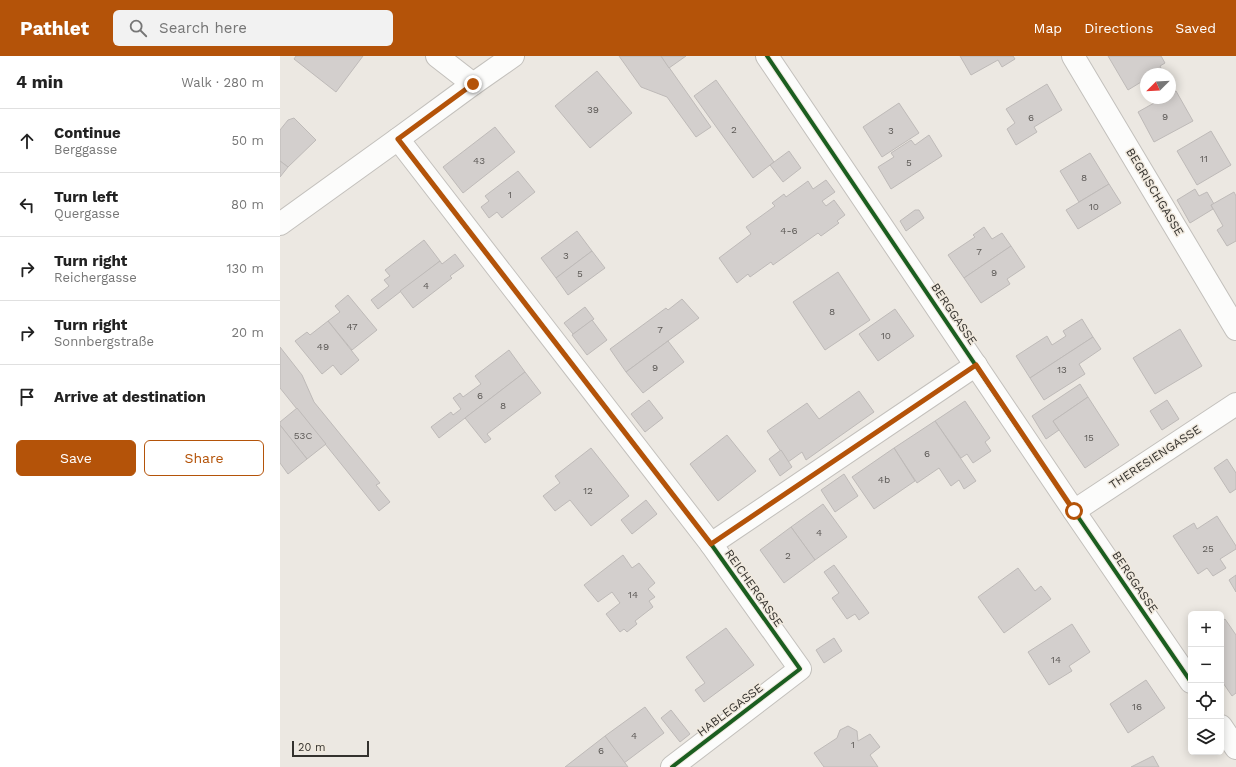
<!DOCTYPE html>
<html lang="en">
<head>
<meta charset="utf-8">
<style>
  body { margin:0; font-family:"Work Sans",sans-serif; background:#f2f2f2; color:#222 }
  .controls { position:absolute; right:12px; bottom:12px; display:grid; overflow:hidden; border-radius:6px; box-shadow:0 2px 10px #0003 }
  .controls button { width:36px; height:36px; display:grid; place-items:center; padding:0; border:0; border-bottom:1px solid #e0e0e0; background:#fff; color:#222; font:20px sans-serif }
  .compass { position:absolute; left:860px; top:12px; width:36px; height:36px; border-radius:50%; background:#fff; box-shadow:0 2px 10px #0003; rotate:246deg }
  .scale { position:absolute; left:12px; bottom:10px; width:77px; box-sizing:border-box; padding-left:4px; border:2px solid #34322e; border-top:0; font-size:11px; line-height:14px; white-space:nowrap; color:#34322e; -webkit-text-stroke:3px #f0e9de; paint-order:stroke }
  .stop { position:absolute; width:12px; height:12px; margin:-9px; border:3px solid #b45309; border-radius:50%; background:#fff }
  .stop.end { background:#b45309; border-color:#fff; box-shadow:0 1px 4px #0008 }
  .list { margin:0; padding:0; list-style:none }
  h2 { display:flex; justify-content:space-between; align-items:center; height:52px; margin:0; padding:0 16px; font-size:17px }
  h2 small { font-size:13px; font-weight:400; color:#767676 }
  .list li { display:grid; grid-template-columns:26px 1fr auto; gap:12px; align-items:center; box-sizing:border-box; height:64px; padding:0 16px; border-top:1px solid #e0e0e0 }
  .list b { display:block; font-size:15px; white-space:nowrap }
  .list p { margin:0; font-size:13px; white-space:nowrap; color:#767676 }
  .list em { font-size:13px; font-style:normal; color:#767676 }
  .actions { display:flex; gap:8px; padding:12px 16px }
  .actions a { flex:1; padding:9px 0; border:1px solid #b45309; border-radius:6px; text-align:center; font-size:14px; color:#b45309 }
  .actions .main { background:#b45309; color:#fff }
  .icon { flex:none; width:22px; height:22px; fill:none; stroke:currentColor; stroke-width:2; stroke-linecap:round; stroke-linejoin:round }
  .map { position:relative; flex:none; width:956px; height:711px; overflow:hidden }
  header { display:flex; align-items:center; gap:24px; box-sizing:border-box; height:56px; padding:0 20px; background:#b45309; color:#fff }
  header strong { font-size:19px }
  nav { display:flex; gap:22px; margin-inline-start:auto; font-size:14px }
  .search { width:280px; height:36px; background:#f2f2f2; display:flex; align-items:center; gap:10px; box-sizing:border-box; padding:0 14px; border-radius:6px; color:#767676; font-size:15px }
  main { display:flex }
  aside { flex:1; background:#fff }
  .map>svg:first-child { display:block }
  .building { fill:#d3cfcd; stroke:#bebab8 }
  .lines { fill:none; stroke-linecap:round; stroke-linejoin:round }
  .street-casing { stroke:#c3c0bc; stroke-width:24 }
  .secondary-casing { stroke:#c3c0bc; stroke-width:24 }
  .street { stroke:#fcfcfb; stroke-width:22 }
  .secondary { stroke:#fcfcfb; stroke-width:22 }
  .cycleway-casing { stroke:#f0e9de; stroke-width:6 }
  .cycleway { stroke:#1b5e20; stroke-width:4 }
  .route { stroke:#b45309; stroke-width:5 }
  .labels { text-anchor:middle; stroke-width:3; stroke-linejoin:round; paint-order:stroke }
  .number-label { font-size:10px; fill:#5c5956 }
  .street-label { font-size:12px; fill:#34322e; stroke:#f0e9de }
</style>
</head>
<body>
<header>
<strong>Pathlet</strong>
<div class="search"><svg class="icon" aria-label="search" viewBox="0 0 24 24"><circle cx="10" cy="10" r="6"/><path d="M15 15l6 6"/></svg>Search here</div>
<nav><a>Map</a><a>Directions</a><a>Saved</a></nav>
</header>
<main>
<aside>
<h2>4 min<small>Walk · 280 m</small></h2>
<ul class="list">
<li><svg class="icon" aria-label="ahead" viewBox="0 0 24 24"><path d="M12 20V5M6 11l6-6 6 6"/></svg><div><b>Continue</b><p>Berggasse</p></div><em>50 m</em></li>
<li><svg class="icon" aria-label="left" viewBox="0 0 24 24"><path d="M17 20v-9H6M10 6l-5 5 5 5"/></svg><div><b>Turn left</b><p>Quergasse</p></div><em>80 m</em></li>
<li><svg class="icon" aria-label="right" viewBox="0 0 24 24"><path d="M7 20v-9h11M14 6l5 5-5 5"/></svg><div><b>Turn right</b><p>Reichergasse</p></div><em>130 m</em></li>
<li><svg class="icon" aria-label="right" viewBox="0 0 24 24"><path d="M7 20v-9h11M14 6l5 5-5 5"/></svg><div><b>Turn right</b><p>Sonnbergstraße</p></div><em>20 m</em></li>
<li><svg class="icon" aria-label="arrive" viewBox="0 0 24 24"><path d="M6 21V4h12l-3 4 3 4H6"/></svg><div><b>Arrive at destination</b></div></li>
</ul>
<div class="actions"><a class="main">Save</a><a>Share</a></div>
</aside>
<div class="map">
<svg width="956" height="711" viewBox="0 0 956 711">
  <rect width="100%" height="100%" fill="#ece8e2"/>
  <!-- building -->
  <g class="building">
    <polygon points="16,0 83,0 56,36 14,3"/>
    <polygon points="339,0 381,0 431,71 416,81 387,41 361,31"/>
    <polygon points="381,0 406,0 389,12"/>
    <polygon points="680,0 733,0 735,3 722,11 718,4 691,19"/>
    <polygon points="828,0 881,0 885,7 880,10 882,14 875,18 866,18 866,23 848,34"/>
    <polygon points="317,15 352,57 310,92 275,50"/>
    <polygon points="436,24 494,106 473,122 414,40"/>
    <polygon points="767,28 782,54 754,71 757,76 736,89 727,73 735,67 726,53"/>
    <polygon points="896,35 913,65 874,86 858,56 883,42 890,42 890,38"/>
    <polygon points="619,47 639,77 602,101 583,71"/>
    <polygon points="14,62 36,84 8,111 0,105 0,74 8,64"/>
    <polygon points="215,71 235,96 183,137 163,111"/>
    <polygon points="931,75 951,109 917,129 897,95"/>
    <polygon points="649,79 662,100 611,133 598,111 614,101 611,97 631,84 635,89"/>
    <polygon points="509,95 521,112 503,126 490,109"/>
    <polygon points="810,97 829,128 799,146 780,115"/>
    <polygon points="0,105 8,111 0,121"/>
    <polygon points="238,115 255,136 222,162 217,156 209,162 201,151 209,145 205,140"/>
    <polygon points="546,124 555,136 542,145 546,150 554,144 565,159 557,165 559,167 541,180 538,177 493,209 491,206 470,221 468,218 457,227 439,202 471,178 466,171 495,150 492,147 504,138 506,141 528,125 533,133"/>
    <polygon points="829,128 841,147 798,173 786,154"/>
    <polygon points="915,133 919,140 927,136 934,148 931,149 933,153 910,167 897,144"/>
    <polygon points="954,136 956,140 956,185 947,190 937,174 943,170 931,149"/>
    <polygon points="635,154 639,154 644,162 626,175 620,165"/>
    <polygon points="704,171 712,183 722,177 731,190 684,222 668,199 695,181 693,179"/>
    <polygon points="297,175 312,195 276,222 261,202"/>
    <polygon points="144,184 160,205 98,253 91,244 109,230 104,224 110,220 105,214"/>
    <polygon points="731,190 745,211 727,223 730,228 701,247 684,222"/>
    <polygon points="312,195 325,212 288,239 276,222"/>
    <polygon points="175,198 184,210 170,220 172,222 133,252 120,235 160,205 162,208"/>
    <polygon points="558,216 590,264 545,294 513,246"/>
    <polygon points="68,239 97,274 72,294 48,265 60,256 55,250"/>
    <polygon points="402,243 419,262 346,316 330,293 386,252 388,254"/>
    <polygon points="305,251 314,263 293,278 284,267"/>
    <polygon points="615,253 634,280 598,305 579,278"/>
    <polygon points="802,263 813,281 750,322 736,300 767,280 772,289 786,280 783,275"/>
    <polygon points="312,264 327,284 307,299 292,279"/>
    <polygon points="48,265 79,304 61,319 53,309 42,318 15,285 27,276 30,279"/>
    <polygon points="900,273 922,310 875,338 853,302"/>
    <polygon points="813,281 821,293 799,308 805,318 764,344 750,322"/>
    <polygon points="388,285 404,306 363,337 346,316"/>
    <polygon points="0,291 22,319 34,346 100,427 96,429 110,446 99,455 0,332"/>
    <polygon points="229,294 245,316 159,382 151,371 171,356 173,359 181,353 173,342 180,337 183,341 201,328 195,320"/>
    <polygon points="245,316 261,337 207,378 211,383 205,387 185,362"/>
    <polygon points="800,328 808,341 773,365 779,374 766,383 752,360"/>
    <polygon points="579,335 594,356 526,404 522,396 508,406 487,375 527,347 539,363"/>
    <polygon points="808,341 839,389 805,412 773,365"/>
    <polygon points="369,344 383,362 365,376 351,358"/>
    <polygon points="887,344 899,363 882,374 870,355"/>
    <polygon points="685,345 710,382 705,386 711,395 693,407 687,398 681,402 655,365"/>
    <polygon points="17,352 46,388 27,403 0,369 0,366"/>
    <polygon points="655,365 696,425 684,433 679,424 671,430 659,412 637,427 614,392"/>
    <polygon points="0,369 27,403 8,418 0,407"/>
    <polygon points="447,379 476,415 438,445 410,408"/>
    <polygon points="311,392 349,440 311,470 290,444 275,455 263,440 280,427 275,420"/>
    <polygon points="614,392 635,425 594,453 572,421"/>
    <polygon points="501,394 512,411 500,420 489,403"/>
    <polygon points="947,403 956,417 956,433 950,437 934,412"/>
    <polygon points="564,418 578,440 555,456 541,434"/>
    <polygon points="366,444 377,458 352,478 341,464"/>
    <polygon points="543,448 567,481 535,504 511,471"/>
    <polygon points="937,460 956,490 956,493 940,503 946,512 933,520 927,512 918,518 893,480 914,467 917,473"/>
    <polygon points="511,471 535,504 504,527 480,494"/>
    <polygon points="343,499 352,512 359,507 375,527 368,533 375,541 369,545 373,551 355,565 357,568 347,576 344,573 340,576 326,558 340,547 332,536 318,546 304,529"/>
    <polygon points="554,509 589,557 579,564 575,558 567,563 552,542 559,537 544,516"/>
    <polygon points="738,512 755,535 761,530 771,543 724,577 698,541"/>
    <polygon points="956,519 956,536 949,524"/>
    <polygon points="945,563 956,579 956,637 952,640 941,624 941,566"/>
    <polygon points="792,568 810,596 789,610 792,615 769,629 748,596"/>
    <polygon points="446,572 474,609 424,646 415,634 425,627 406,601"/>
    <polygon points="554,582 562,595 544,607 536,594"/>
    <polygon points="866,624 885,652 848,677 830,648"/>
    <polygon points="365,651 384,677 344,707 325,680"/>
    <polygon points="391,654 410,678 400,686 381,662"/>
    <polygon points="568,670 577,675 578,685 590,678 600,691 590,699 598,711 544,711 534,697 557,682 560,674"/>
    <polygon points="325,680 348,711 285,711"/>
    <polygon points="873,700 879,711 851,711"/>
  </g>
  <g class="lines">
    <!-- street casing -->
    <g class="street-casing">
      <g id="street">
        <polyline points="157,0 193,28"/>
        <polyline points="487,0 794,455 911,626"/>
        <polyline points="793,0 956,273"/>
        <polyline points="118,83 431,488 520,613 392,711"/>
        <polyline points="794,455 956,348"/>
        <polyline points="431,488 696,309"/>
        <polyline points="941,670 956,692"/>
      </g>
    </g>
    <!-- secondary casing -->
    <g class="secondary-casing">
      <polyline id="secondary" points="0,168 118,83 193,28 233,0"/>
    </g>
    <!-- street -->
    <use href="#street" class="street"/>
    <!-- secondary -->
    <use href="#secondary" class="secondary"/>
    <!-- cycleway casing -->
    <g class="cycleway-casing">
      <g id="cycleway">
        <polyline points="487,0 794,455 911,626"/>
        <polyline points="118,83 431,488 520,613 392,711"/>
      </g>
    </g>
    <!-- cycleway -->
    <use href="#cycleway" class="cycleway"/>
  </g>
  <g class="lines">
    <!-- route -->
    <polyline class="route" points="193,28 118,83 431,488 696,309 794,455"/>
  </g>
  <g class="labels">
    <!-- number labels -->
    <g class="number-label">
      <text x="313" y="57">39</text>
      <text x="885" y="64">9</text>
      <text x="751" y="65">6</text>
      <text x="454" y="77">2</text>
      <text x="611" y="78">3</text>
      <text x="924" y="106">11</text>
      <text x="199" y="108">43</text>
      <text x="629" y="110">5</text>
      <text x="804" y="125">8</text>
      <text x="230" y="142">1</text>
      <text x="814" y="154">10</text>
      <text x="509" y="178">4-6</text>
      <text x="699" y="199">7</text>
      <text x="286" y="203">3</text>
      <text x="714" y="220">9</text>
      <text x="300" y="221">5</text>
      <text x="146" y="233">4</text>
      <text x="552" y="259">8</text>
      <text x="72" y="274">47</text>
      <text x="380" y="277">7</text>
      <text x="606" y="283">10</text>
      <text x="43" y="294">49</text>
      <text x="375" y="315">9</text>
      <text x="782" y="317">13</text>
      <text x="200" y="343">6</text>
      <text x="223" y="353">8</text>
      <text x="23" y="383">53C</text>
      <text x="809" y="385">15</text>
      <text x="647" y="401">6</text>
      <text x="604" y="427">4b</text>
      <text x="308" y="438">12</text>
      <text x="539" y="480">4</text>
      <text x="928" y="496">25</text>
      <text x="508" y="503">2</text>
      <text x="353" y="542">14</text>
      <text x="776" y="607">14</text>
      <text x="857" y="654">16</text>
      <text x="354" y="683">4</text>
      <text x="573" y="692">1</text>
      <text x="321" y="698">6</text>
    </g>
    <!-- street labels -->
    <g class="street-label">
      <text transform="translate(875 136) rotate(59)" y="4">BEGRISCHGASSE</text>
      <text transform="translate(674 258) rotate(56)" y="4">BERGGASSE</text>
      <text transform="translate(875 401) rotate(-33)" y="4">THERESIENGASSE</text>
      <text transform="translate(855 526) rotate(56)" y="4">BERGGASSE</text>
      <text transform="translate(474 532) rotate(55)" y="4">REICHERGASSE</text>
      <text transform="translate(450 654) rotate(-37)" y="4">HABLEGASSE</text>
    </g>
  </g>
</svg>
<div class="controls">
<button>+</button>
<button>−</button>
<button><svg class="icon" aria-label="locate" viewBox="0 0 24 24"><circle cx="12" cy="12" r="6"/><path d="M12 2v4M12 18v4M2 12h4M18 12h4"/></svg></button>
<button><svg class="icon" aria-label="layers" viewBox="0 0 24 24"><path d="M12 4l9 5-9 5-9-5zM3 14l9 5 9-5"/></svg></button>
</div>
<svg class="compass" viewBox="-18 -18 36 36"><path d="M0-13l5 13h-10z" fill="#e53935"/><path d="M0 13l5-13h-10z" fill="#767676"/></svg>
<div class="scale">20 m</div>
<div class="stop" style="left:794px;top:455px"></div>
<div class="stop end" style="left:193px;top:28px"></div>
</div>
</main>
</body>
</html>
